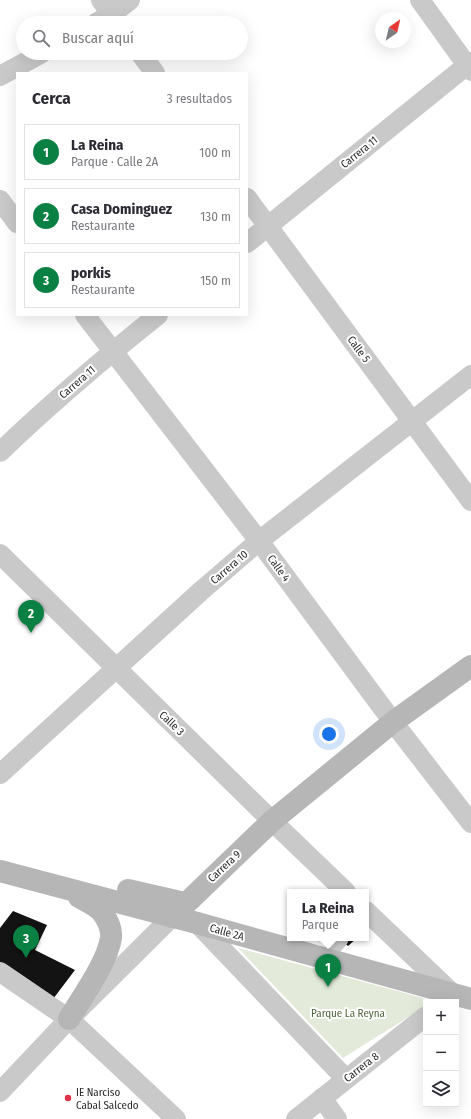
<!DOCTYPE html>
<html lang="es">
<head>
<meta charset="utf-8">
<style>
  body { margin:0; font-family:"Fira Sans Condensed",sans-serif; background:#f7f7f7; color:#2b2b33 }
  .controls { position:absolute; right:12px; bottom:12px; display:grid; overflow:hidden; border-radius:0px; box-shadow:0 4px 16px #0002 }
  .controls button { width:36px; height:36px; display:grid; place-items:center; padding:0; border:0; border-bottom:1px solid #e1e1e2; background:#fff; color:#2b2b33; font:20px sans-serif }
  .compass { position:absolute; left:375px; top:12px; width:36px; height:36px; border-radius:50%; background:#fff; box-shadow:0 4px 16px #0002; rotate:34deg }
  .you { position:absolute; left:329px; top:734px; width:14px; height:14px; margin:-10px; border:3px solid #fff; border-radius:50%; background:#1a73e8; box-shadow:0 0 0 6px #1a73e833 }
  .badge { display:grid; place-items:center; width:26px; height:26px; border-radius:50%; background:#0b8043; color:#fff; font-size:13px; font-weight:700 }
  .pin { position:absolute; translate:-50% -33px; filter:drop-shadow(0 1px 2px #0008) }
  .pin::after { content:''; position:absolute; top:21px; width:14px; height:12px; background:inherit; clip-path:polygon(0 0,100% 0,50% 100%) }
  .popup { position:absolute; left:287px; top:889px; width:82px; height:52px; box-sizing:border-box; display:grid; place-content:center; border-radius:0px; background:#fff; filter:drop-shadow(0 1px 3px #0005); font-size:13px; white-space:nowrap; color:#7c7c81 }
  .popup b { font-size:15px; color:#2b2b33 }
  .popup::after { content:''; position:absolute; left:50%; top:100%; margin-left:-8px; border:8px solid transparent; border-top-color:#fff }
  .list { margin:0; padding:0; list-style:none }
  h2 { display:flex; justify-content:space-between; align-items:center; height:52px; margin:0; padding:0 16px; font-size:17px }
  h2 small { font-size:13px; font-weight:400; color:#7c7c81 }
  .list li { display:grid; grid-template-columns:26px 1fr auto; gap:12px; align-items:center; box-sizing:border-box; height:56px; margin:0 8px 8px; padding:0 8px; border:1px solid #e1e1e2; border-radius:0px }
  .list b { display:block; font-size:15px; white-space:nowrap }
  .list p { margin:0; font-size:13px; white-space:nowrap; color:#7c7c81 }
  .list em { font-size:13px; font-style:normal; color:#7c7c81 }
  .icon { flex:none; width:22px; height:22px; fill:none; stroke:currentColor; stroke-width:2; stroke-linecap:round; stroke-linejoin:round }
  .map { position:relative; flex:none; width:471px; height:1119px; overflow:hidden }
  .search { position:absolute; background:#fff; box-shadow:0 4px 16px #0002; left:16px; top:16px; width:232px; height:44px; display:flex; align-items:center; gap:10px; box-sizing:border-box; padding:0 14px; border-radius:22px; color:#7c7c81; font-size:15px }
  .panel { position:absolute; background:#fff; box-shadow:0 4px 16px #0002; left:16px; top:72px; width:232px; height:244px; border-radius:0px }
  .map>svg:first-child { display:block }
  .green { fill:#e3eada }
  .building { fill:#131313 }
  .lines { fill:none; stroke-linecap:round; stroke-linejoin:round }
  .lane { stroke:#c9c9c9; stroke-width:10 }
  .street { stroke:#c9c9c9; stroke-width:20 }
  .secondary { stroke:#b6b6b6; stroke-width:22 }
  .poi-dot { fill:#de3448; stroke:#fff; stroke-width:1.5 }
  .labels { text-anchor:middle; stroke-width:4; stroke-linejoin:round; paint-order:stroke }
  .street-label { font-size:11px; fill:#2c2c2c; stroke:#fff }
  .park-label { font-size:11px; fill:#51663c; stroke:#fff }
  .poi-label { font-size:11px; fill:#2c2c2c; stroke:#fff; text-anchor:start }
</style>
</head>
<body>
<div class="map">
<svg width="471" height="1119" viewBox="0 0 471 1119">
  <rect width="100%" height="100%" fill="#fff"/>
  <!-- green -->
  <polygon class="green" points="238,948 434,1001 426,1002 426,1006 343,1058"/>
  <!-- building -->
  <g class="building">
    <polygon points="13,911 47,925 35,950 75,970 50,1003 0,967 0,928"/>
    <polygon points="339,938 357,938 348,946"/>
  </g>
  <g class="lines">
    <!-- lane -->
    <polyline class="lane" points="327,959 343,941"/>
    <!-- street -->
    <g class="street">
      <polyline points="101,0 118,23"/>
      <polyline points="420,0 471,71"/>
      <polyline points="96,23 112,14 130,0"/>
      <polyline points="140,53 155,73"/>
      <polyline points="0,76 42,53"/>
      <polyline points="247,198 471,501"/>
      <polyline points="0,200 17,223"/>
      <polyline points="247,243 471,62"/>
      <polyline points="85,315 259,541 393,722 471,823"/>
      <path d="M0,452C50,404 103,359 158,315"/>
      <polyline points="0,554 272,821 346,892"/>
      <polyline points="0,774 201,591 259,541 471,375"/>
      <polyline points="366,911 453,994 451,996"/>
      <polyline points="197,923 346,1079"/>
      <polyline points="0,972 69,1019 176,1119"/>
      <polyline points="0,1092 69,1019 172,917"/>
      <polyline points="322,1098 337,1119"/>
      <polyline points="296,1119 426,1016"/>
    </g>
    <!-- secondary -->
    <g class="secondary">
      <polyline points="0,871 197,923 471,999"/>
      <polyline points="128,890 185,903"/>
      <polyline points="172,917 272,821 393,722 471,666"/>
      <path d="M69,1019C82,997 107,963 111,938C112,929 107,919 102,912C97,906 86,901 79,897"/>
    </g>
  </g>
  <!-- markers -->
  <circle class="poi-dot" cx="68" cy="1098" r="4"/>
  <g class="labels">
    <!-- street labels -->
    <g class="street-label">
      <text transform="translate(359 152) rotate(-39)" y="4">Carrera 11</text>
      <text transform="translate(359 349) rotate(53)" y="4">Calle 5</text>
      <text transform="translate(77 382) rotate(-41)" y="4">Carrera 11</text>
      <text transform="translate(229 567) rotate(-41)" y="4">Carrera 10</text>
      <text transform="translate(279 568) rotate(54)" y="4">Calle 4</text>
      <text transform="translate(172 723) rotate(44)" y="4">Calle 3</text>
      <text transform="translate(224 866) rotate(-43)" y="4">Carrera 9</text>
      <text transform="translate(227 932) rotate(16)" y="4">Calle 2A</text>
      <text transform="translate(361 1067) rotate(-38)" y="4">Carrera 8</text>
    </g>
    <!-- park labels -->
    <g class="park-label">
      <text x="348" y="1017">Parque La Reyna</text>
    </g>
    <!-- poi labels -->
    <g class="poi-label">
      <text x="76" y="1096">IE Narciso<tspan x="76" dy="13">Cabal Salcedo</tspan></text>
    </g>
  </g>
</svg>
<div class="controls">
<button>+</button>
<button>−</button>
<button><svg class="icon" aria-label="layers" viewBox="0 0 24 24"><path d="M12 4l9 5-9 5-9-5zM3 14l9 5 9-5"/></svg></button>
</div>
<svg class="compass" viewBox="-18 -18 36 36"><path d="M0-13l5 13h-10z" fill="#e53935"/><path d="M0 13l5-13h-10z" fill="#7c7c81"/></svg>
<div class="you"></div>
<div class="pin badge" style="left:328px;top:987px">1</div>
<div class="popup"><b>La Reina</b>Parque</div>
<div class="pin badge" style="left:31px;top:633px">2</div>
<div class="pin badge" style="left:26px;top:958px">3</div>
<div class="search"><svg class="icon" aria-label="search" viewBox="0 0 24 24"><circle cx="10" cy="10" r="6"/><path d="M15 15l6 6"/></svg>Buscar aquí</div>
<section class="panel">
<h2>Cerca<small>3 resultados</small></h2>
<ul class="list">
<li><span class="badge">1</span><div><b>La Reina</b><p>Parque · Calle 2A</p></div><em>100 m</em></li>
<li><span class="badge">2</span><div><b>Casa Dominguez</b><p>Restaurante</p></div><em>130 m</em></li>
<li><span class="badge">3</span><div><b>porkis</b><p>Restaurante</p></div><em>150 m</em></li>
</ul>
</section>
</div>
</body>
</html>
